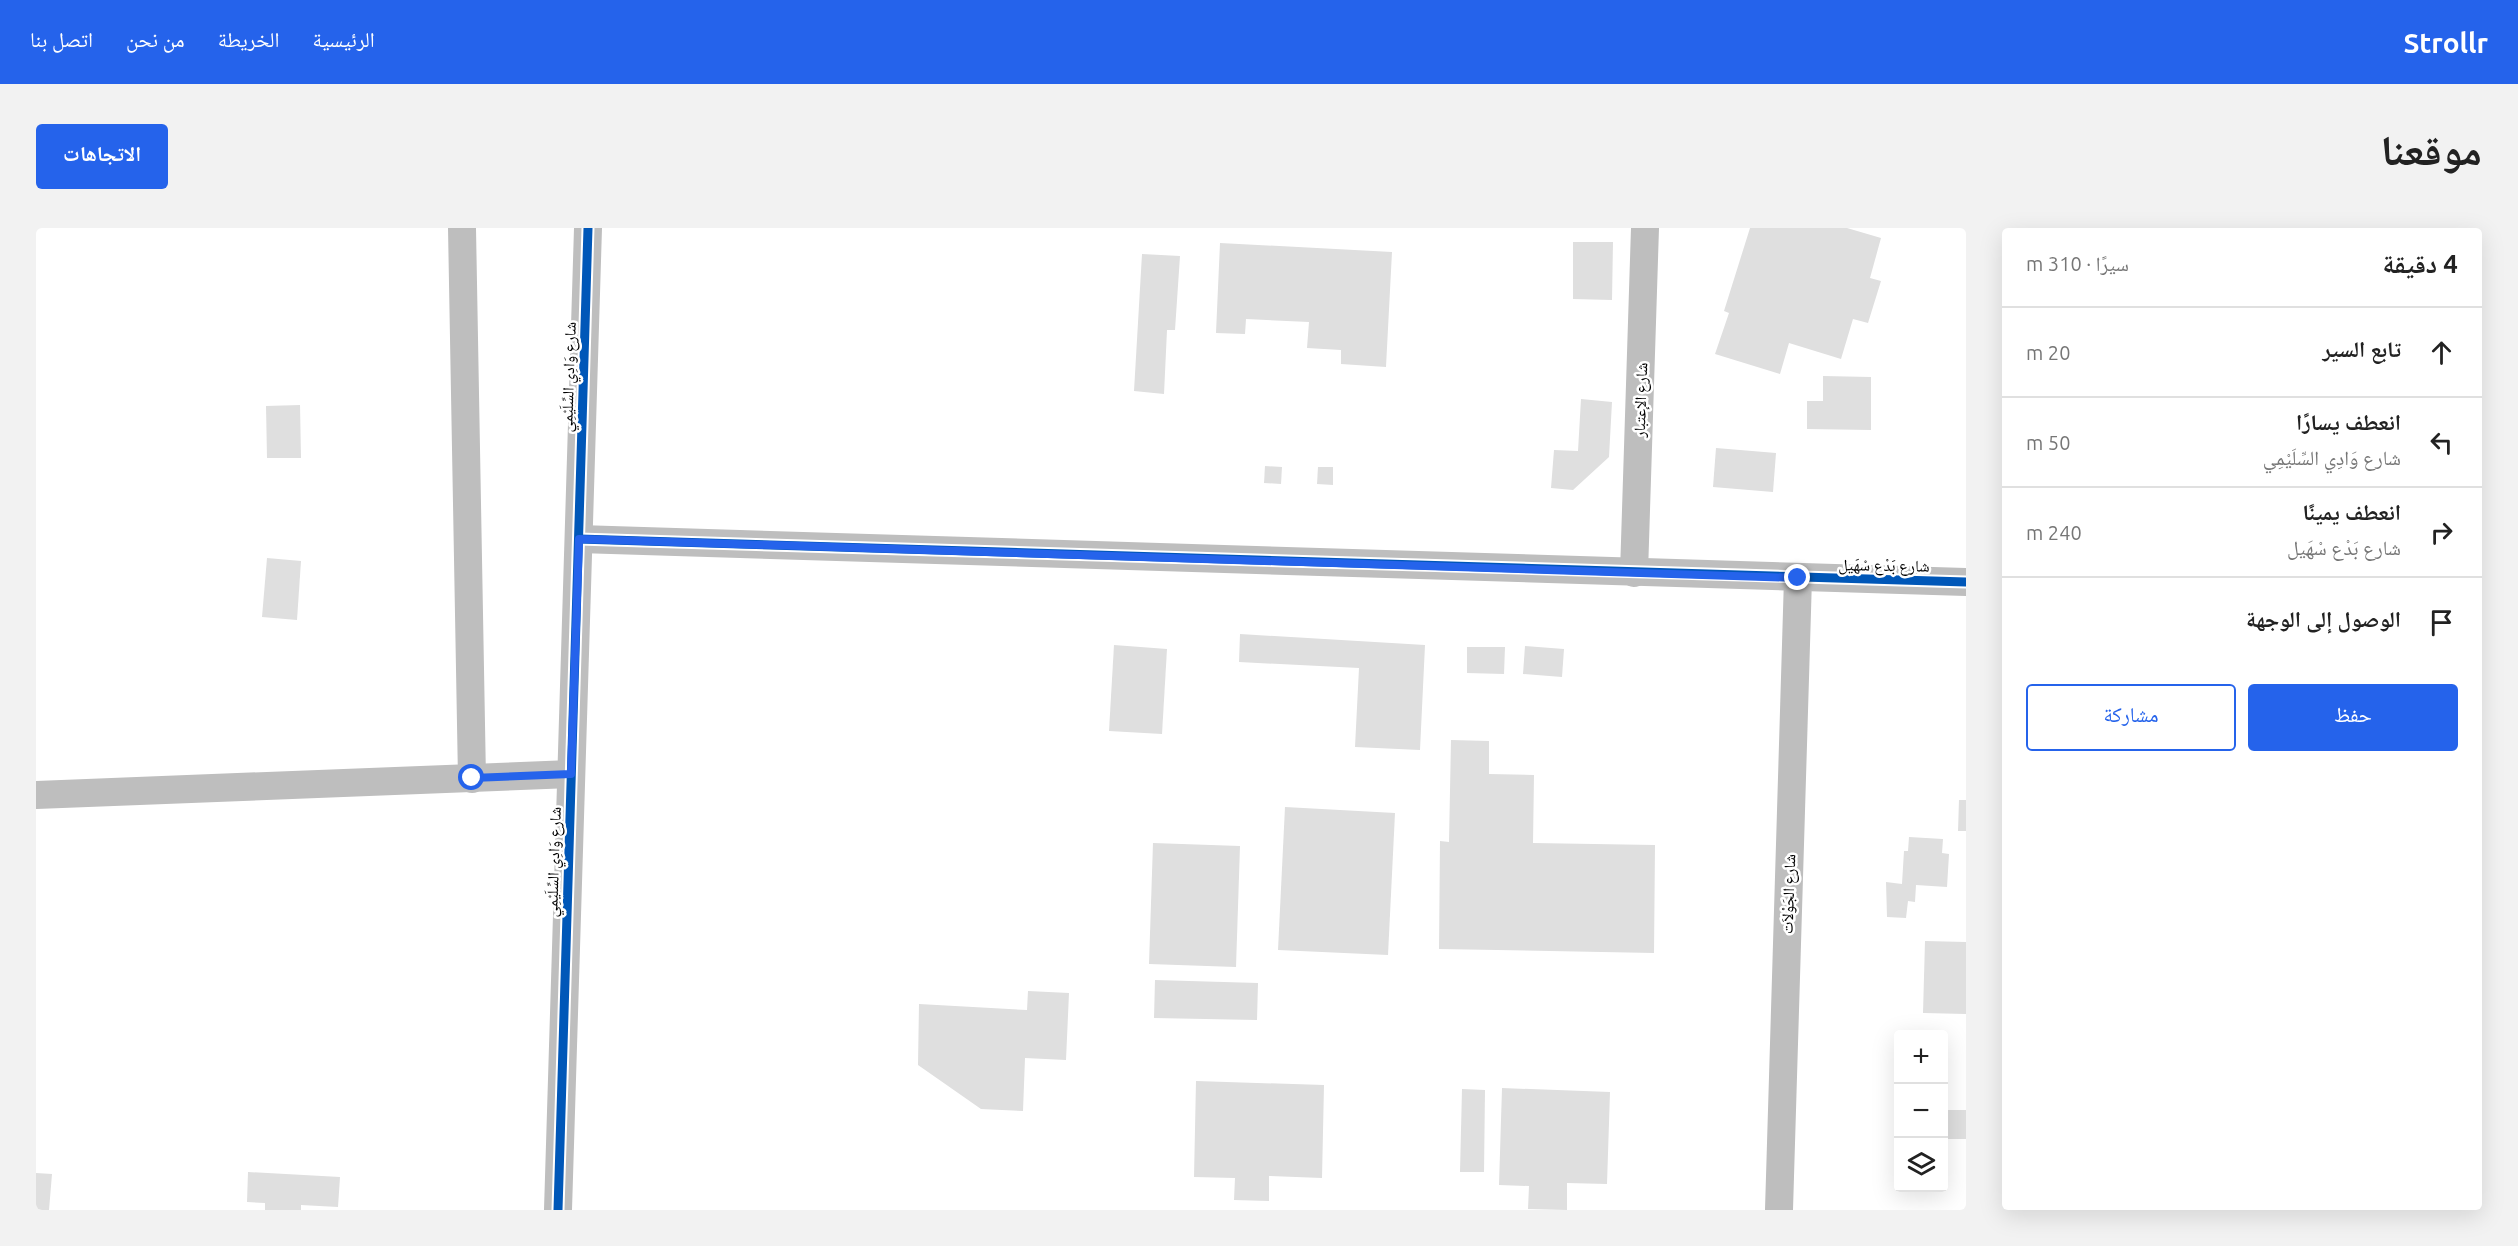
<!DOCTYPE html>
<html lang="ar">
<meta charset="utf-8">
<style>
:root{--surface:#fff;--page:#f2f2f2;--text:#222;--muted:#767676;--line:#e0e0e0;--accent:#2563eb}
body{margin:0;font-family:Ubuntu,"Noto Naskh Arabic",sans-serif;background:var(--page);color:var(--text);direction:rtl}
.controls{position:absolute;right:18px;bottom:18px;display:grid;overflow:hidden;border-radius:6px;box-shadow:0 6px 24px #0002}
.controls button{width:54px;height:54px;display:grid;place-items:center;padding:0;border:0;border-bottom:2px solid var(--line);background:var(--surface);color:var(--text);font:30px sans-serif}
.stop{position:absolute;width:18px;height:18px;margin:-14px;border:4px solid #2563eb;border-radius:50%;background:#fff}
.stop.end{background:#2563eb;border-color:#fff;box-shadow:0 2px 6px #0008}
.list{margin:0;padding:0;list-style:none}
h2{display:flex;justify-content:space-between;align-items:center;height:78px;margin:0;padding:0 24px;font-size:26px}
h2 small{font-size:20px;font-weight:400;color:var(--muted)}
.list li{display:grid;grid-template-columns:39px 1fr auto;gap:18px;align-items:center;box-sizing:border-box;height:90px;padding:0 24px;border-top:2px solid var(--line)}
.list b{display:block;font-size:22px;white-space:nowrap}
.list p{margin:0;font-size:20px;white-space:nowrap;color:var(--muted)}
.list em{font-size:20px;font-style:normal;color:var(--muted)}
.actions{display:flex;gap:12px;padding:18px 24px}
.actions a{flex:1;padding:14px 0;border:2px solid var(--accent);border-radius:6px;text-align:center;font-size:21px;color:var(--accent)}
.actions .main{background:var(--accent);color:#fff}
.icon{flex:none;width:33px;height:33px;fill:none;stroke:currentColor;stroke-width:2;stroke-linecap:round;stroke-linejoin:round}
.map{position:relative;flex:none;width:1930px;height:982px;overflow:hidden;direction:ltr;border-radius:6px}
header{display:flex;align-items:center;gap:36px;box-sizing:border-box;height:84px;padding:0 30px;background:var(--accent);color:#fff}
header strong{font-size:28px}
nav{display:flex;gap:33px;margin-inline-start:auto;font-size:21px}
.intro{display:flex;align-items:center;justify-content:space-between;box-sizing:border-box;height:144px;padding:0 36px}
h1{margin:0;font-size:42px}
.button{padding:15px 27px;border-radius:6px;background:var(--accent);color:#fff;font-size:21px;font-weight:700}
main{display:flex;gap:36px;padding:0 36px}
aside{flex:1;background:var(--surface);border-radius:6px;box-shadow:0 6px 24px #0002}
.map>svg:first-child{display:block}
.building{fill:#dfdfdf}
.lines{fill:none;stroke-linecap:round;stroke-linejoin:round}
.street{stroke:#bebebe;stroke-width:28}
.cycleway-casing{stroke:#fff;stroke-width:13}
.cycleway{stroke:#0057b8;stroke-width:9}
.route{stroke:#2563eb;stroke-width:8}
.labels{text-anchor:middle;stroke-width:5;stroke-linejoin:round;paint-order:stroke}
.street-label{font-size:16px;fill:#000;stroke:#fff}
</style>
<header>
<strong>Strollr</strong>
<nav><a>الرئيسية</a><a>الخريطة</a><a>من نحن</a><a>اتصل بنا</a></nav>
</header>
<div class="intro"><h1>موقعنا</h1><a class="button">الاتجاهات</a></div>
<main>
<aside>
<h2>4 دقيقة<small>سيرًا · 310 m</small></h2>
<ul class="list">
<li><svg class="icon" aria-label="ahead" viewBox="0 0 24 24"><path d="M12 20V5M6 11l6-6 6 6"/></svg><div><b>تابع السير</b></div><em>20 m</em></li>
<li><svg class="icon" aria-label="left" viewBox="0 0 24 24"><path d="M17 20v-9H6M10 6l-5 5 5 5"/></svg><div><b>انعطف يسارًا</b><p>شارع وَادِي السِّلَيْمِي</p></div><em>50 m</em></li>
<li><svg class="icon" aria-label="right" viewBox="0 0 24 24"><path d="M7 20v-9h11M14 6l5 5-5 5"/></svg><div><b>انعطف يمينًا</b><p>شارع بَدْع سْهَيل</p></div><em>240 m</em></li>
<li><svg class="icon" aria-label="arrive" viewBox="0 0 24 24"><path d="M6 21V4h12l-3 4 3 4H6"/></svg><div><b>الوصول إلى الوجهة</b></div></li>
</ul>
<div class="actions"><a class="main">حفظ</a><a>مشاركة</a></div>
</aside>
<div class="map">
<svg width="1930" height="982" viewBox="0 0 1930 982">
<rect width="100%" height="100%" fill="#fff"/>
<g class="building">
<path d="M1714,0H1811L1845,10L1834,50L1845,53L1832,95L1817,91L1805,131L1753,115L1744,146L1679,126L1693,85L1688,83Z"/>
<path d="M1537,14H1577L1576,72L1537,71Z"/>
<path d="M1184,15L1356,24L1350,139L1305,136V122L1271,120L1273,94L1210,91L1209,106L1180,105Z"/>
<path d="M1106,26L1144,28L1139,102H1131L1128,166L1098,163Z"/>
<path d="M1787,148L1835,149V202L1771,201V173H1787Z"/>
<path d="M1545,171L1576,174L1573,229L1537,262L1515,260L1518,222L1542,223Z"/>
<path d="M264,177L265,230H231L230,178Z"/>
<path d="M1680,220L1740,225L1737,264L1677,259Z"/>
<path d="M1229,238L1246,239L1245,256L1228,255Z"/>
<path d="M1282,239H1297V257L1281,256Z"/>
<path d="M231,330L265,333L261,392L226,389Z"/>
<path d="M1204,406L1389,417L1384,522L1319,519L1323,440L1203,434Z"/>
<path d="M1078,417L1131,421L1126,506L1073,503Z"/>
<path d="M1489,418L1528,421L1526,449L1487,446Z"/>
<path d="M1431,419H1469L1468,446L1431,445Z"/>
<path d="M1415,512L1453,513V546L1498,547L1497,615L1619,617L1618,725L1403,721L1404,613L1413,614Z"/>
<path d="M1923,572H1930V603H1922Z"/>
<path d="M1249,579L1359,585L1352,727L1242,722Z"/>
<path d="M1873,609L1907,611L1906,625L1913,626L1911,659L1880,657L1879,674L1872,673L1870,690L1851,689L1850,654L1866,656L1868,623H1872Z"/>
<path d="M1117,615L1204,618L1200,739L1113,736Z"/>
<path d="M1889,713L1930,714V786L1887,785Z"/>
<path d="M1119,752L1222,755L1221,792L1118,790Z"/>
<path d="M992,763L1033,765L1030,832L989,830L987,883L945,881L882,837L883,776L991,782Z"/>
<path d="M1160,853L1288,857L1286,950L1233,948V973L1198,972L1199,950L1158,949Z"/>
<path d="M1466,860L1574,864L1571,956L1531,955V982L1492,981L1493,958L1463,957Z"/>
<path d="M1426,861L1449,862L1448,944H1424Z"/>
<rect x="1908" y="882" width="22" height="29"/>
<path d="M212,944L304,949L302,979L265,977V982H229V975L211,974Z"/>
<path d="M0,945L16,946L13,982H0Z"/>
</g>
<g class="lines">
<g class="street">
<path d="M426,0L436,551"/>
<path d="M543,311L1930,354"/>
<path d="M1598,345L1609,0"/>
<path d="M0,567L535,546"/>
<path d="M522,982L552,0"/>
<path d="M1743,982L1762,350"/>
</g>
<g class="cycleway-casing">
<g id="cycleway">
<path d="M543,311L1930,354"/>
<path d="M522,982L552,0"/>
</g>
</g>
<use href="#cycleway" class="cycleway"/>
</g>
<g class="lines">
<path class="route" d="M436,550L535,546L543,311L1762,350"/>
</g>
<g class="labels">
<g class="street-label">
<text transform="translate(532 149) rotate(-88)" y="6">شارع وَادِي السِّلَيْمِي</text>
<text transform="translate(1604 172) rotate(-88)" y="6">شارع الإعتبار</text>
<text transform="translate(1848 337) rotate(1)" y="6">شارع بَدْع سْهَيل</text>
<text transform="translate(517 634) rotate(-88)" y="6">شارع وَادِي السِّلَيْمِي</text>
<text transform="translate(1752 666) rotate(-88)" y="6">شارع الجَوْلاَت</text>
</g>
</g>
</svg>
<div class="controls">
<button>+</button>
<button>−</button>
<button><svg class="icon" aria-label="layers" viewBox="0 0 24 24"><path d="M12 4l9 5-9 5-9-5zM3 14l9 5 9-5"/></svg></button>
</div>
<div class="stop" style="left:436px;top:550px"></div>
<div class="stop end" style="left:1762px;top:350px"></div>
</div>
</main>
